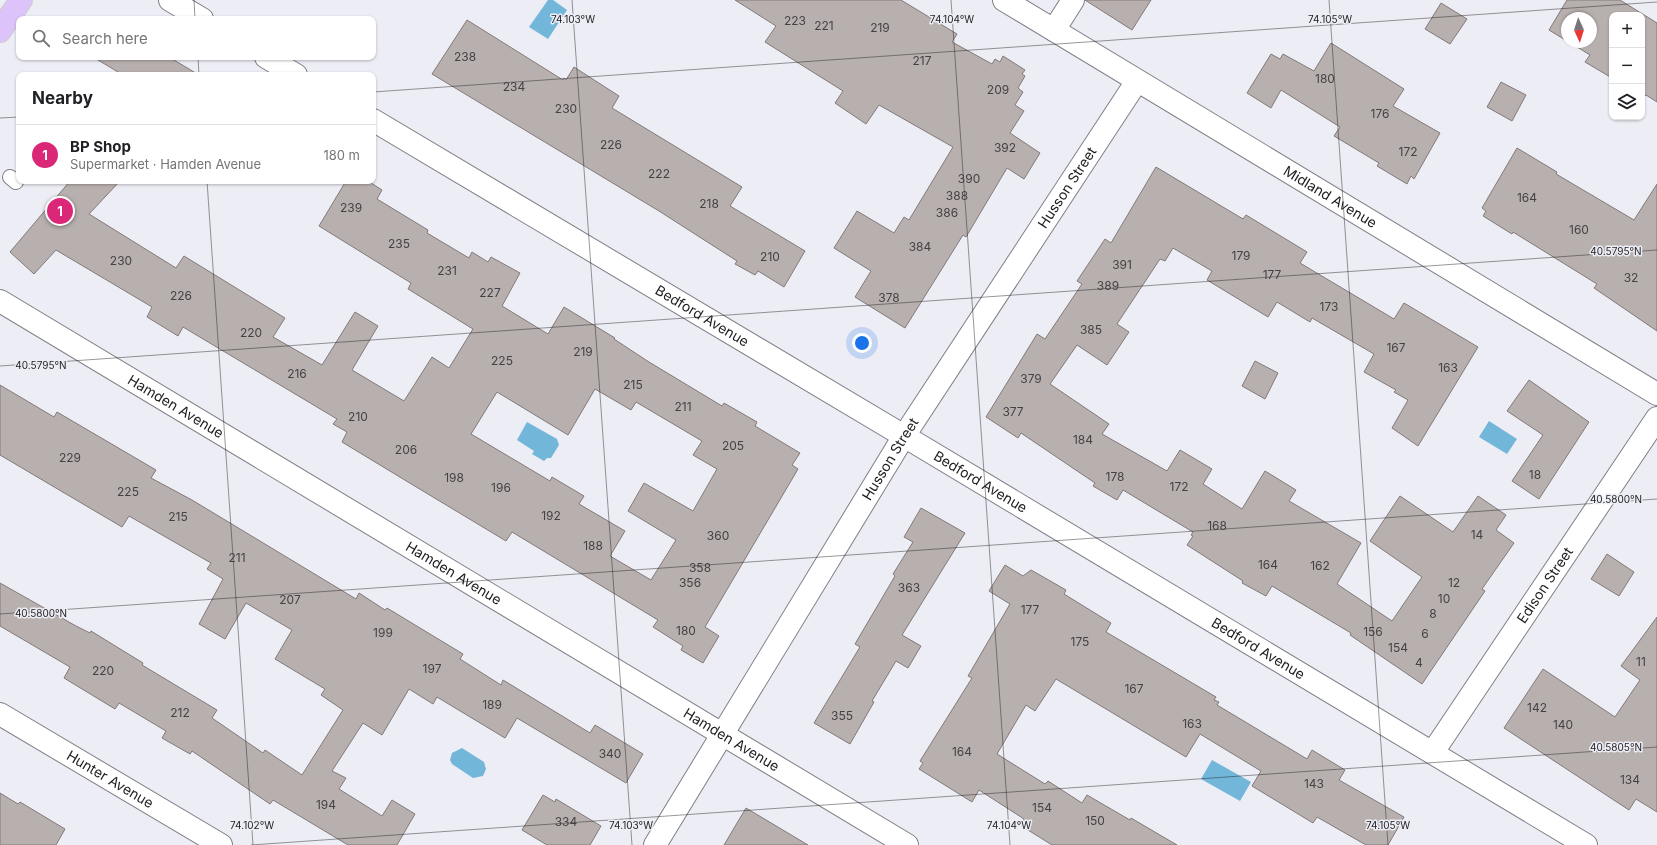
<!DOCTYPE html>
<meta charset="utf-8">
<style>
:root{--surface:#fff;--page:#f2f2f2;--text:#202124;--muted:#757577;--line:#e0e0e0;--accent:#db2777}
body{margin:0;font-family:Inter,sans-serif;background:var(--page);color:var(--text)}
.controls{position:absolute;right:12px;top:12px;display:grid;overflow:hidden;border-radius:8px;box-shadow:0 1px 3px #0004}
.controls button{width:36px;height:36px;display:grid;place-items:center;padding:0;border:0;border-bottom:1px solid var(--line);background:var(--surface);color:var(--text);font:20px sans-serif}
.compass{position:absolute;left:1561px;top:12px;width:36px;height:36px;border-radius:50%;background:var(--surface);box-shadow:0 1px 3px #0004;rotate:176deg}
.you{position:absolute;left:862px;top:343px;width:14px;height:14px;margin:-10px;border:3px solid #fff;border-radius:50%;background:#1a73e8;box-shadow:0 0 0 6px #1a73e833}
.badge{display:grid;place-items:center;width:26px;height:26px;border-radius:50%;background:var(--accent);color:#fff;font-size:13px;font-weight:700}
.pin{position:absolute;translate:-50% -50%;border:2px solid #fff;box-shadow:0 1px 4px #0006}
.list{margin:0;padding:0;list-style:none}
h2{display:flex;justify-content:space-between;align-items:center;height:52px;margin:0;padding:0 16px;font-size:17px}
h2 small{font-size:13px;font-weight:400;color:var(--muted)}
.list li{display:grid;grid-template-columns:26px 1fr auto;gap:12px;align-items:center;box-sizing:border-box;height:60px;padding:0 16px;border-top:1px solid var(--line)}
.list b{display:block;font-size:15px;white-space:nowrap}
.list p{margin:0;font-size:13px;white-space:nowrap;color:var(--muted)}
.list em{font-size:13px;font-style:normal;color:var(--muted)}
.icon{flex:none;width:22px;height:22px;fill:none;stroke:currentColor;stroke-width:2;stroke-linecap:round;stroke-linejoin:round}
.map{position:relative;flex:none;width:1657px;height:845px;overflow:hidden}
.search{position:absolute;background:var(--surface);box-shadow:0 1px 3px #0004;left:16px;top:16px;width:360px;height:44px;display:flex;align-items:center;gap:10px;box-sizing:border-box;padding:0 14px;border-radius:8px;color:var(--muted);font-size:15px}
.panel{position:absolute;background:var(--surface);box-shadow:0 1px 3px #0004;left:16px;top:72px;width:360px;height:112px;border-radius:8px}
.map>svg:first-child{display:block}
.water{fill:#72b6da}
.building{fill:#b8b0af;stroke:#827a79;fill-rule:evenodd}
.lines{fill:none;stroke-linecap:round;stroke-linejoin:round}
.lane-casing{stroke:#7f7f86;stroke-width:16}
.street-casing{stroke:#7f7f86;stroke-width:24}
.secondary-casing{stroke:#7f7f86;stroke-width:24}
.primary-casing{stroke:#cdcdce;stroke-width:24}
.lane{stroke:#fff;stroke-width:14}
.street{stroke:#fff;stroke-width:22}
.secondary{stroke:#fff;stroke-width:22}
.primary{stroke:#dcc4fb;stroke-width:22}
.ticks{fill:none;stroke:#1d1d20;stroke-width:1;stroke-opacity:0.45}
.labels{text-anchor:middle;stroke-width:3;stroke-linejoin:round;paint-order:stroke}
.number-label{font-size:12px;fill:#444244}
.street-label{font-size:14px;fill:#1d1d20;stroke:#ededf5}
.ticks-label{font-size:10px;text-anchor:middle;fill:#1d1d20;stroke:#ededf5;stroke-width:3;stroke-linejoin:round;paint-order:stroke}
</style>
<div class="map">
<svg width="1657" height="845" viewBox="0 0 1657 845">
<rect width="100%" height="100%" fill="#ededf5"/>
<g class="water">
<path d="M548,0H553L567,10L548,39L529,27Z"/>
<path d="M1489,421L1517,439L1507,454L1479,437Z"/>
<path d="M527,422L557,439L559,445L551,458H547L544,461L532,454L534,451L517,440Z"/>
<path d="M462,748L484,762L486,769L483,776L473,778L452,764L450,760L452,753Z"/>
<path d="M1212,760L1251,782L1240,801L1201,779Z"/>
</g>
<g class="building">
<path d="M735,0H901L957,34L952,42L992,64L995,59L1000,62L1003,56L1025,70L1022,74L1025,76L1018,88L1023,92L1015,105L1024,111L1010,133L1040,153L1024,179L1007,168L966,237L963,235L905,328L855,297L871,271L834,248L857,211L894,233L904,217L909,220L953,147L879,105L866,124L835,103L843,91L765,42L776,26Z"/>
<path d="M1085,0H1151L1132,30Z"/>
<path d="M1567,0H1620L1657,23V102L1646,95L1642,99V15H1612V78L1585,62L1590,55L1569,42H1591V18H1567V41L1549,30Z"/>
<path d="M1441,3L1467,19L1450,44L1425,29Z"/>
<path d="M467,20L563,80L564,78L566,80L574,67L619,96L612,108L742,187L730,206L805,251L784,287L758,271L755,275L735,264L737,261L659,211L432,74Z"/>
<path d="M1331,43L1404,89L1393,106L1440,133L1414,179L1411,176L1407,184L1377,166L1379,163L1334,136L1340,127L1281,90L1271,108L1247,93L1271,54L1280,59L1283,54L1314,71Z"/>
<path d="M93,57H169L199,75H123Z"/>
<path d="M1501,82L1526,95L1512,121L1487,107Z"/>
<path d="M1517,148L1557,172L1556,174L1634,220L1657,184V331L1594,288L1597,284L1513,232L1512,234L1483,216L1486,211L1482,208Z"/>
<path d="M1156,167L1243,219L1246,215L1307,252L1300,263L1394,319L1404,303L1478,347L1418,446L1392,428L1408,400L1394,392L1396,390L1364,372L1374,354L1312,318L1310,322L1277,302L1268,317L1207,280L1212,271L1173,248L1165,261L1160,259L1117,324L1129,332L1107,365L1077,345L1050,384L1109,424L1102,434L1167,471L1180,450L1212,469L1203,484L1242,509L1265,471L1296,490L1289,501L1361,543L1337,584L1392,621L1422,577L1370,541L1400,496L1453,532L1478,496L1506,515L1496,530L1514,543L1482,589L1485,591L1422,684L1350,635L1351,633L1272,586L1266,596L1242,583L1243,581L1187,545L1193,536L1191,535L1193,532L1123,490L1117,500L1093,486L1095,483L1021,433L1018,438L986,417L1037,334L1045,339L1082,284L1077,281L1105,239L1111,243Z"/>
<path d="M70,181H120L89,214L176,268L184,256L285,318L273,337L322,365L355,312L378,326L352,370L404,401L432,357L449,368L473,329L408,289L411,283L319,226L346,181H368L382,190L377,199L428,230L427,233L469,258L472,252L488,262L491,257L520,273L502,306L548,334L564,307L615,338L614,339L649,362L722,406L724,403L757,422L755,426L800,453L792,465L798,469L705,627L719,636L703,663L681,650L683,646L653,627L658,620L512,532L506,541L408,482L342,442L347,432L333,424L337,419L183,327L178,336L147,317L152,307L56,250L34,274L10,252ZM595,389L631,410L636,402L702,441L693,455L717,469L693,511L644,483L628,511L676,540L651,580L610,556L625,531L579,504L584,496L552,477L550,481L471,434L497,392L568,435Z"/>
<path d="M1255,361L1278,373L1265,399L1242,386Z"/>
<path d="M1529,380L1589,422L1539,499L1512,481L1543,435L1507,411Z"/>
<path d="M0,385L54,417L57,412L156,470L151,478L192,500L356,599L359,593L385,610L387,608L463,654L460,659L501,685L503,680L590,733L595,725L643,754L626,783L517,718L505,738L437,697L433,704L409,689L382,735L363,723L332,771L346,778L339,789L382,816L392,800L415,814L397,845H348L273,800L270,804L192,751L190,754L162,738L166,731L119,703L115,709L64,678L70,667L0,626V583L76,626L90,633L91,631L143,663L142,665L217,710L212,718L263,753L265,750L302,775L343,710L321,695L325,689L275,659L292,630L246,603L225,639L199,624L223,579L207,569L211,563L129,516L122,527L0,455Z"/>
<path d="M921,508L965,533L902,635L921,646L908,668L896,661L872,701L874,702L850,744L814,723L860,647L855,644L895,576L893,574L913,542L904,537Z"/>
<path d="M1607,554L1634,572L1619,596L1591,579Z"/>
<path d="M1005,565L1023,576L1031,570L1066,590L1064,594L1111,623L1106,632L1216,697L1214,700L1219,702L1217,705L1307,759L1312,750L1345,770L1339,780L1404,817L1388,845H1366L1317,817L1313,823L1252,786L1261,771L1200,734L1186,757L1056,679L1035,711L1026,705L997,754L1045,784L1048,781L1082,803L1087,795L1130,820L1131,818L1177,845H1052L1020,825L1024,819L979,790L972,802L919,769L923,763L920,761L972,678L968,676L1010,604L989,591Z"/>
<path d="M1657,617V812L1636,799L1629,810L1504,728L1543,669L1615,717L1640,680L1621,666Z"/>
<path d="M0,793L18,804L20,802L65,829L56,845H0Z"/>
<path d="M543,795L555,802L556,799L601,826L590,845H547L522,830Z"/>
<path d="M746,808L808,845H724Z"/>
</g>
<g class="lines">
<g class="lane-casing">
<path id="lane" d="M10,177L16,182"/>
</g>
<g class="street-casing">
<g id="street">
<path d="M170,0L202,19"/>
<path d="M1054,30L1073,0"/>
<path d="M266,57L296,75"/>
<path id="s1" d="M373,120L904,436L1586,845"/>
<path id="s2" d="M0,301L907,845"/>
<path id="s3" d="M0,714L221,845"/>
<path id="s4" d="M1433,752L1657,418"/>
<path id="s5" d="M655,845L904,436L1137,81"/>
</g>
</g>
<g class="secondary-casing">
<g id="secondary">
<path id="s6" d="M1004,0L1657,394"/>
</g>
</g>
<g class="primary-casing">
<path id="primary" d="M0,31L21,0"/>
</g>
<use href="#lane" class="lane"/>
<use href="#street" class="street"/>
<use href="#secondary" class="secondary"/>
<use href="#primary" class="primary"/>
</g>
<path class="ticks" d="M194,0L195,19M572,0L632,845M951,0L1010,845M1329,0L1388,845M198,57L199,75M373,92L1657,2M0,118L19,117M207,181L253,845M0,366L1657,250M0,614L1657,499M251,845L1657,747"/>
<g class="labels">
<g class="number-label">
<text x="795" y="25">223</text>
<text x="824" y="30">221</text>
<text x="880" y="32">219</text>
<text x="465" y="61">238</text>
<text x="922" y="65">217</text>
<text x="1325" y="83">180</text>
<text x="514" y="91">234</text>
<text x="998" y="94">209</text>
<text x="566" y="113">230</text>
<text x="1380" y="118">176</text>
<text x="611" y="149">226</text>
<text x="1005" y="152">392</text>
<text x="1408" y="156">172</text>
<text x="659" y="178">222</text>
<text x="969" y="183">390</text>
<text x="957" y="200">388</text>
<text x="1527" y="202">164</text>
<text x="709" y="208">218</text>
<text x="351" y="212">239</text>
<text x="947" y="217">386</text>
<text x="1579" y="234">160</text>
<text x="399" y="248">235</text>
<text x="920" y="251">384</text>
<text x="1241" y="260">179</text>
<text x="770" y="261">210</text>
<text x="121" y="265">230</text>
<text x="1122" y="269">391</text>
<text x="447" y="275">231</text>
<text x="1272" y="279">177</text>
<text x="1631" y="282">32</text>
<text x="1108" y="290">389</text>
<text x="490" y="297">227</text>
<text x="181" y="300">226</text>
<text x="889" y="302">378</text>
<text x="1329" y="311">173</text>
<text x="1091" y="334">385</text>
<text x="251" y="337">220</text>
<text x="1396" y="352">167</text>
<text x="583" y="356">219</text>
<text x="502" y="365">225</text>
<text x="1448" y="372">163</text>
<text x="297" y="378">216</text>
<text x="1031" y="383">379</text>
<text x="633" y="389">215</text>
<text x="683" y="411">211</text>
<text x="1013" y="416">377</text>
<text x="358" y="421">210</text>
<text x="1083" y="444">184</text>
<text x="733" y="450">205</text>
<text x="406" y="454">206</text>
<text x="70" y="462">229</text>
<text x="1535" y="479">18</text>
<text x="1115" y="481">178</text>
<text x="454" y="482">198</text>
<text x="1179" y="491">172</text>
<text x="501" y="492">196</text>
<text x="128" y="496">225</text>
<text x="551" y="520">192</text>
<text x="178" y="521">215</text>
<text x="1217" y="530">168</text>
<text x="1477" y="539">14</text>
<text x="718" y="540">360</text>
<text x="593" y="550">188</text>
<text x="237" y="562">211</text>
<text x="1268" y="569">164</text>
<text x="1320" y="570">162</text>
<text x="700" y="572">358</text>
<text x="690" y="587">356</text>
<text x="1454" y="587">12</text>
<text x="909" y="592">363</text>
<text x="1444" y="603">10</text>
<text x="290" y="604">207</text>
<text x="1030" y="614">177</text>
<text x="1433" y="618">8</text>
<text x="686" y="635">180</text>
<text x="1373" y="636">156</text>
<text x="383" y="637">199</text>
<text x="1425" y="638">6</text>
<text x="1080" y="646">175</text>
<text x="1398" y="652">154</text>
<text x="1641" y="666">11</text>
<text x="1419" y="667">4</text>
<text x="432" y="673">197</text>
<text x="103" y="675">220</text>
<text x="1134" y="693">167</text>
<text x="492" y="709">189</text>
<text x="1537" y="712">142</text>
<text x="180" y="717">212</text>
<text x="842" y="720">355</text>
<text x="1192" y="728">163</text>
<text x="1563" y="729">140</text>
<text x="962" y="756">164</text>
<text x="610" y="758">340</text>
<text x="1630" y="784">134</text>
<text x="1314" y="788">143</text>
<text x="326" y="809">194</text>
<text x="1042" y="812">154</text>
<text x="1095" y="825">150</text>
<text x="566" y="826">334</text>
</g>
<g class="street-label">
<text dy="5" stroke="none"><textPath href="#s5" startOffset="776">Husson Street</textPath></text>
<text dy="5" stroke="none"><textPath href="#s6" startOffset="381">Midland Avenue</textPath></text>
<text dy="5" stroke="none"><textPath href="#s1" startOffset="383">Bedford Avenue</textPath></text>
<text dy="5" stroke="none"><textPath href="#s2" startOffset="205">Hamden Avenue</textPath></text>
<text dy="5" stroke="none"><textPath href="#s5" startOffset="452">Husson Street</textPath></text>
<text dy="5" stroke="none"><textPath href="#s1" startOffset="707">Bedford Avenue</textPath></text>
<text dy="5" stroke="none"><textPath href="#s2" startOffset="529">Hamden Avenue</textPath></text>
<text dy="5" stroke="none"><textPath href="#s4" startOffset="201">Edison Street</textPath></text>
<text dy="5" stroke="none"><textPath href="#s1" startOffset="1031">Bedford Avenue</textPath></text>
<text dy="5" stroke="none"><textPath href="#s2" startOffset="853">Hamden Avenue</textPath></text>
<text dy="5" stroke="none"><textPath href="#s3" startOffset="128">Hunter Avenue</textPath></text>
</g>
</g>
<g class="ticks-label">
<text x="573" y="23">74.103°W</text>
<text x="952" y="23">74.104°W</text>
<text x="1330" y="23">74.105°W</text>
<text x="1616" y="255">40.5795°N</text>
<text x="41" y="369">40.5795°N</text>
<text x="1616" y="503">40.5800°N</text>
<text x="41" y="617">40.5800°N</text>
<text x="1616" y="751">40.5805°N</text>
<text x="252" y="829">74.102°W</text>
<text x="631" y="829">74.103°W</text>
<text x="1009" y="829">74.104°W</text>
<text x="1388" y="829">74.105°W</text>
</g>
</svg>
<div class="controls">
<button>+</button>
<button>−</button>
<button><svg class="icon" aria-label="layers" viewBox="0 0 24 24"><path d="M12 4l9 5-9 5-9-5zM3 14l9 5 9-5"/></svg></button>
</div>
<svg class="compass" viewBox="-18 -18 36 36"><path d="M0-13l5 13h-10z" fill="#e53935"/><path d="M0 13l5-13h-10z" fill="#757577"/></svg>
<div class="you"></div>
<div class="pin badge" style="left:60px;top:211px">1</div>
<div class="search"><svg class="icon" aria-label="search" viewBox="0 0 24 24"><circle cx="10" cy="10" r="6"/><path d="M15 15l6 6"/></svg>Search here</div>
<section class="panel">
<h2>Nearby<small></small></h2>
<ul class="list">
<li><span class="badge">1</span><div><b>BP Shop</b><p>Supermarket · Hamden Avenue</p></div><em>180 m</em></li>
</ul>
</section>
</div>
